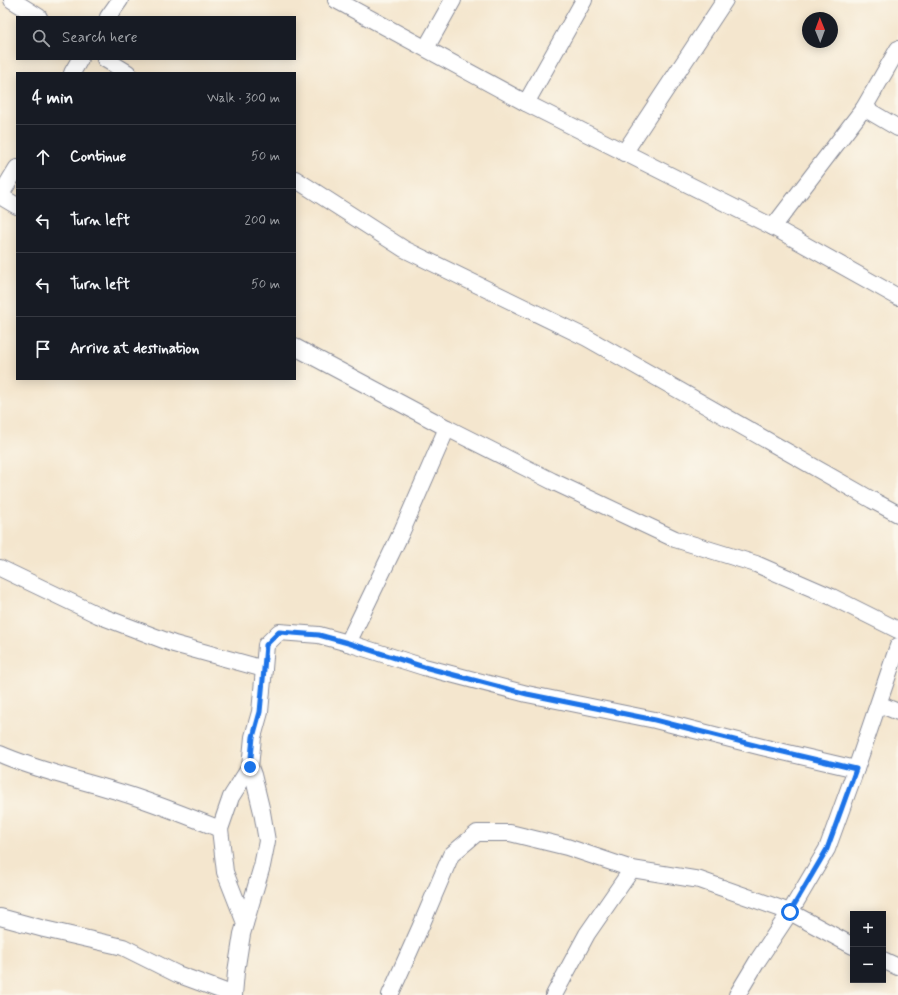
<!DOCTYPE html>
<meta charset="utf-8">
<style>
:root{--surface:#171b24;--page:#242831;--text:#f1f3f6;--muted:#9ea1a6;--line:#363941}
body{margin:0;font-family:Mynerve,sans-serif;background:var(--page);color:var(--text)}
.controls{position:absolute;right:12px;bottom:12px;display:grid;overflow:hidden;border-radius:0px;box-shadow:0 2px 10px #0003}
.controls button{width:36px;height:36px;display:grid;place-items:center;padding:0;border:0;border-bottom:1px solid var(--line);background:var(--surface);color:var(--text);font:20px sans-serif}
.compass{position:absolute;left:802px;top:12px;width:36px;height:36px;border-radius:50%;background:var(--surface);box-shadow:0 2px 10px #0003;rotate:359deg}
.stop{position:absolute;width:12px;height:12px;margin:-9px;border:3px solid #1a73e8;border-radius:50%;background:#fff}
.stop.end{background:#1a73e8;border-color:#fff;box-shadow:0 1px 4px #0008}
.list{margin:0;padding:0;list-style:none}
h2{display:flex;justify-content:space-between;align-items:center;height:52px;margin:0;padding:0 16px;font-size:17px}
h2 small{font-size:13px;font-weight:400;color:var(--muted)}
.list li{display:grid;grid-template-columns:26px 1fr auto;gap:12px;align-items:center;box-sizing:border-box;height:64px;padding:0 16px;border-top:1px solid var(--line)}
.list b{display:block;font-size:15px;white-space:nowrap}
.list em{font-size:13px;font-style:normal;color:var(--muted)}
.icon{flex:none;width:22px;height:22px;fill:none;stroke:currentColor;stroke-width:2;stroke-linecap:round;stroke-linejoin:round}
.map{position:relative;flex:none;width:898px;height:995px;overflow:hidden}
.search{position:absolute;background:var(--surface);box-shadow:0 2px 10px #0003;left:16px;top:16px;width:280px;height:44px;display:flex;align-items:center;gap:10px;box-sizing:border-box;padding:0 14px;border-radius:0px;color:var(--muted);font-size:15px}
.panel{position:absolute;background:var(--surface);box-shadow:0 2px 10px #0003;left:16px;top:72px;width:280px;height:308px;border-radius:0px}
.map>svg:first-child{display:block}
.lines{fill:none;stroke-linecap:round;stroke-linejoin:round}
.minor-casing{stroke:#888a96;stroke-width:18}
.minor{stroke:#fff;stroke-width:16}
.route{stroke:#1a73e8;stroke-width:5}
</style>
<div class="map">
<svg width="898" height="995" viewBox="0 0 898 995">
<rect width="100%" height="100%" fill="#fbf7ec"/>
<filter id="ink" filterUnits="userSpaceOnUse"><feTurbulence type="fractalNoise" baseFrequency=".025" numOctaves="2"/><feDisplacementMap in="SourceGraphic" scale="8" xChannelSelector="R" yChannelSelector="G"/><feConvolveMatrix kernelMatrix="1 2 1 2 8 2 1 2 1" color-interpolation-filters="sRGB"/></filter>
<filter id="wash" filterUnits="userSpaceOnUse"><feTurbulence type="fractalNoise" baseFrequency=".012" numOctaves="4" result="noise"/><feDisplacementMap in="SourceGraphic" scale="16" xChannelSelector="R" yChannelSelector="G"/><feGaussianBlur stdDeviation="0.9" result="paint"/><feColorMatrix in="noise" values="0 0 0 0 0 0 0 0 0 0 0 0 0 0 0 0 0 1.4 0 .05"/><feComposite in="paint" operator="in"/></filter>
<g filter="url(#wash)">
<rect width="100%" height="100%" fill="#f4e6ce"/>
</g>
<g filter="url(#ink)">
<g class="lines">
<g class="minor-casing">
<g id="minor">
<path d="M12,0L39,17"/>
<path d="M336,0L526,103L773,227L898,297"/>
<path d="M108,17L120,0"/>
<path d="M426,48L453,0"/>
<path d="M105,59L128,73"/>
<path d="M72,73L80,59"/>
<path d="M526,103L584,0"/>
<path d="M864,108L898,128"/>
<path d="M624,153L725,0"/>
<path d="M295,179L404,249L587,338L872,500L898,514"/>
<path d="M0,196L17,168"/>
<path d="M0,196L17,206"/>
<path d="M773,227L864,108L898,49"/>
<path d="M295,347L447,428L552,481L675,539L756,564L832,597L898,630"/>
<path d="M0,568L98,615L174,644L264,669"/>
<path d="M348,643L402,531L447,428"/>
<path d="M879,704L898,712"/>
<path d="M0,754C41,772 86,781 129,795C160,805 190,817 220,829"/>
<path d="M0,917L44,929L123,947L177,974L234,995"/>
<path d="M245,923L225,872L220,829L231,797L250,767"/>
<path d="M883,960L898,967"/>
<path d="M234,995L236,972L242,934L262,866L267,841L262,812L253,775L250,767L253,737L260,712L264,669L266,645L279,632L319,635L348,643L424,667L527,694L655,720L762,747L856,769"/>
<path d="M390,995L420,928L451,855L477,833H510L567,847L632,869L700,880L790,912L853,946"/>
<path d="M554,995L587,934L632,869"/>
<path d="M737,995L758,960L790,912L827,849L856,769L898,646"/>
</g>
</g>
<use href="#minor" class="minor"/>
</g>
</g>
<g class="lines" filter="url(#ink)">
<path class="route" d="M250,767L253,737L260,712L264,669L266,645L279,632L319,635L348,643L424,667L527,694L655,720L762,747L856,769L827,849L790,912"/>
</g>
</svg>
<div class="controls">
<button>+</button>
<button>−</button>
</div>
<svg class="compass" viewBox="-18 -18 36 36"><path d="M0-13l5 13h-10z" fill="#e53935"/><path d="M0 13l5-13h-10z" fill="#9ea1a6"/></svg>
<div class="stop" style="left:790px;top:912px"></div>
<div class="stop end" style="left:250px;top:767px"></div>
<div class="search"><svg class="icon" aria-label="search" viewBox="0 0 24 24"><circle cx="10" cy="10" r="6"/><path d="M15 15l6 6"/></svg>Search here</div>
<section class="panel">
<h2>4 min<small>Walk · 300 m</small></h2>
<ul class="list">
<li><svg class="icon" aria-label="ahead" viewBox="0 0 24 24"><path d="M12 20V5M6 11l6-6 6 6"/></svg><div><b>Continue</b></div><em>50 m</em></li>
<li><svg class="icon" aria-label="left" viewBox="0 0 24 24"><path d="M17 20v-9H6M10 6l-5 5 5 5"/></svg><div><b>Turn left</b></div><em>200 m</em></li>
<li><svg class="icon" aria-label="left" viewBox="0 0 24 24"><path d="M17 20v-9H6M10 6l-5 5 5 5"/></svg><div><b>Turn left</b></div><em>50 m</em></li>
<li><svg class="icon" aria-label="arrive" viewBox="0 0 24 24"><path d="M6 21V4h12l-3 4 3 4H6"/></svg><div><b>Arrive at destination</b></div></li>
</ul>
</section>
</div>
